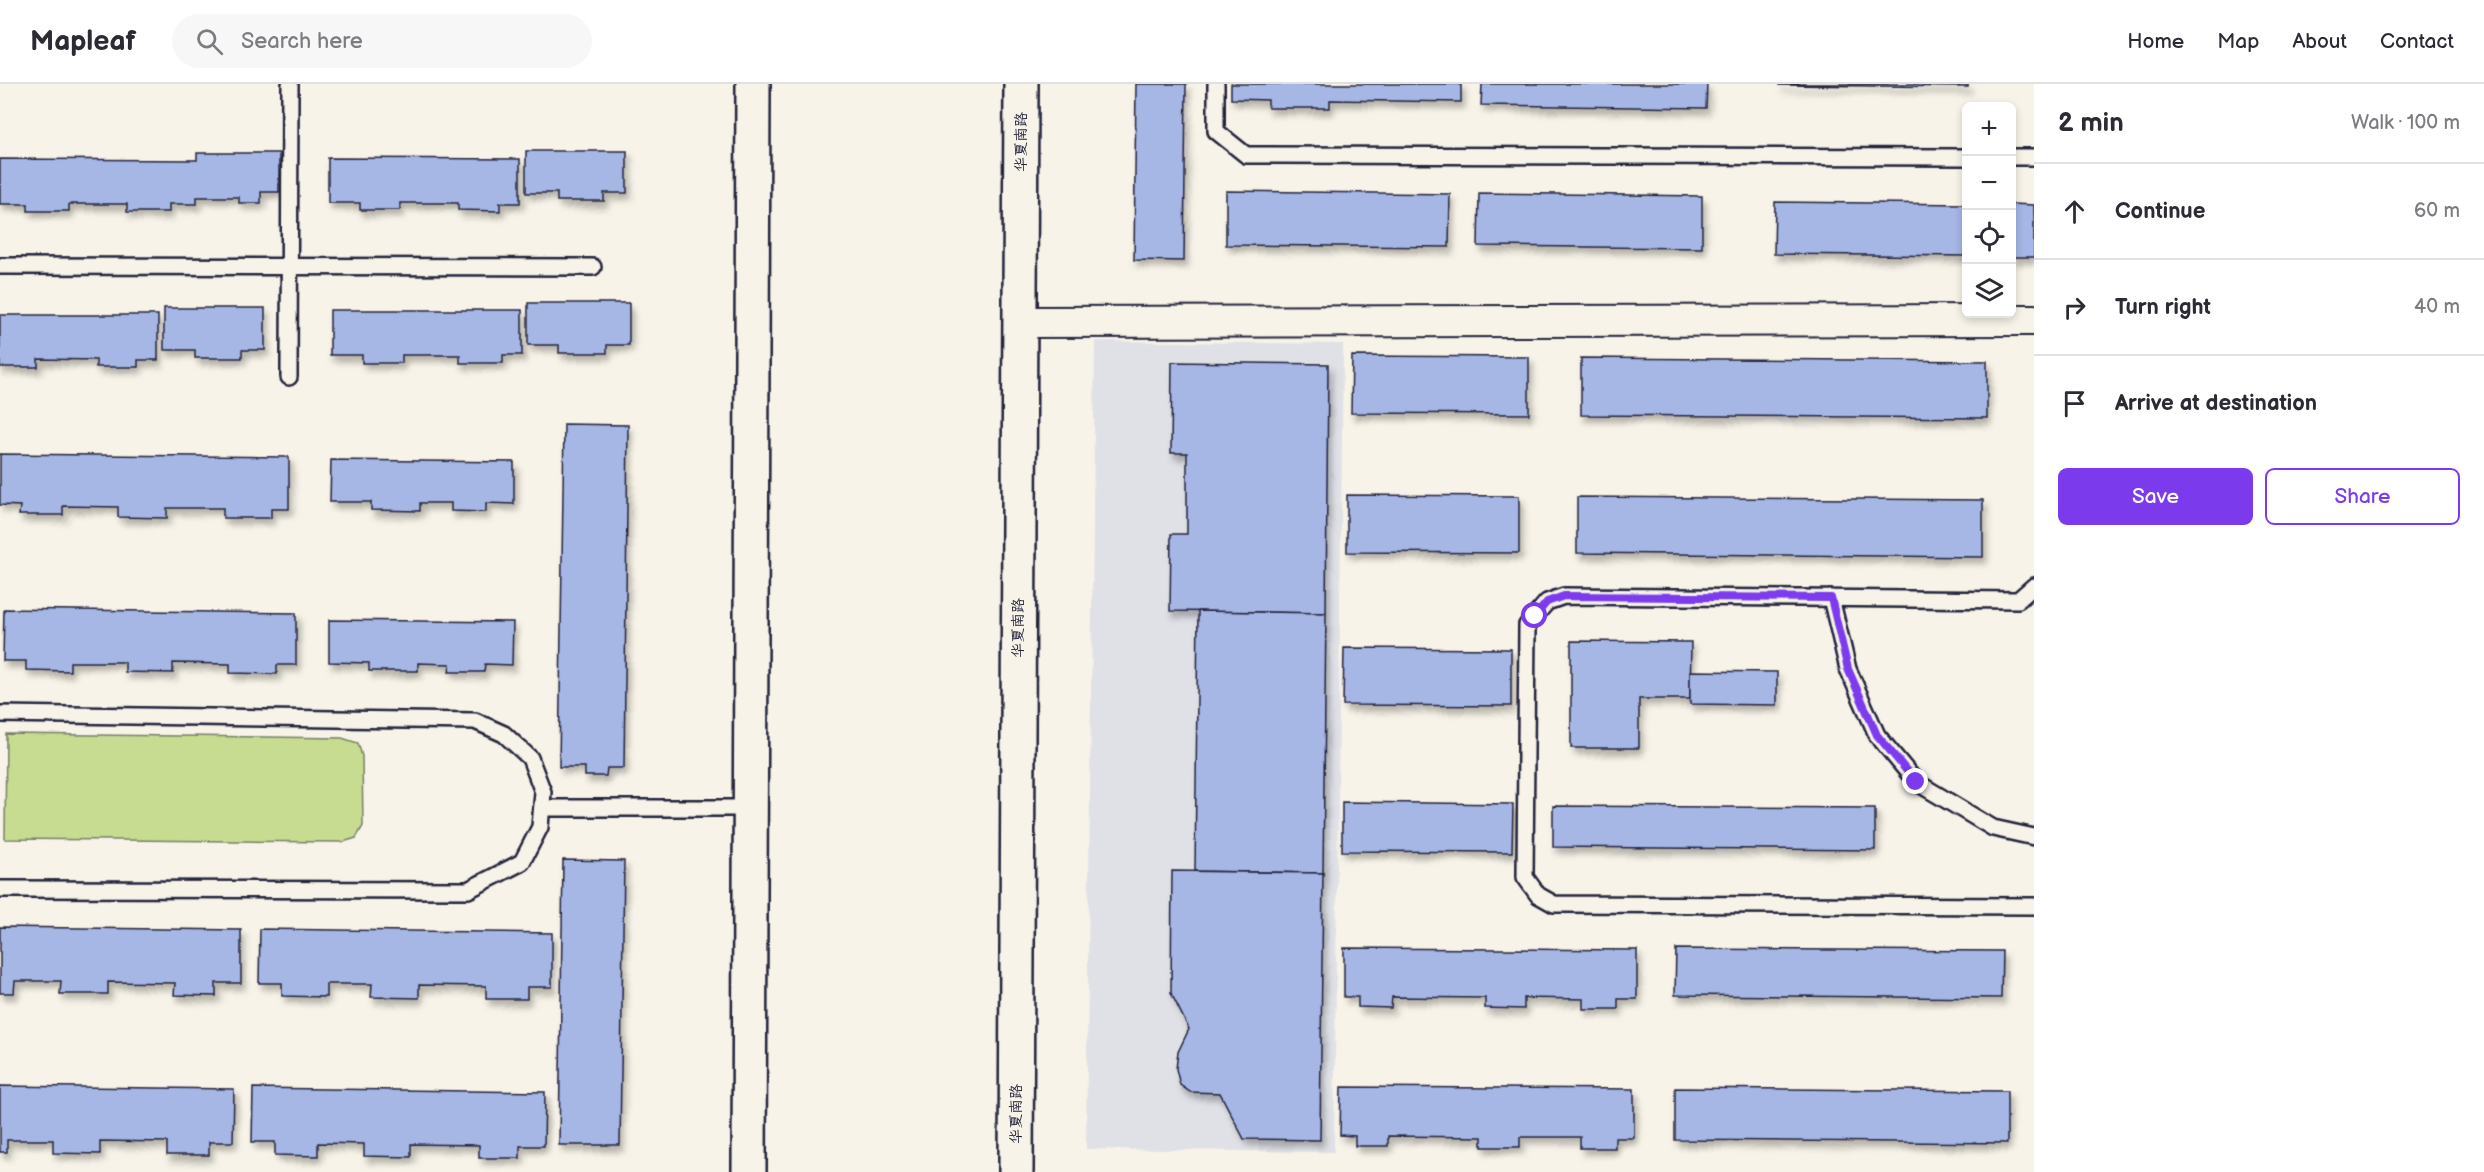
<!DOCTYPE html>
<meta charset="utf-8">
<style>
:root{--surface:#fff;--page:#f7f7f7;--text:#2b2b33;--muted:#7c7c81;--line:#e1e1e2;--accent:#7c3aed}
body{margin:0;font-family:"Balsamiq Sans","LXGW WenKai TC",sans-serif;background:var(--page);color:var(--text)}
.controls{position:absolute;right:18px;top:18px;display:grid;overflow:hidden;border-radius:9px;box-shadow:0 3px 9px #0003}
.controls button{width:54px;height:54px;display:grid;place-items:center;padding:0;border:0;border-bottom:2px solid var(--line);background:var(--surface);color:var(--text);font:30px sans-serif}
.stop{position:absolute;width:18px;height:18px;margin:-14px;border:4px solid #7c3aed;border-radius:50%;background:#fff}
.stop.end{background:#7c3aed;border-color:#fff;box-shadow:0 2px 6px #0008}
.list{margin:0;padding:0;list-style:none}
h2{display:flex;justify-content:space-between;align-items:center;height:78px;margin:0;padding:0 24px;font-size:26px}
h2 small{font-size:20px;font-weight:400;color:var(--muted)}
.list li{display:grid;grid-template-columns:39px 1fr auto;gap:18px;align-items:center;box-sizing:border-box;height:96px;padding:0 24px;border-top:2px solid var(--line)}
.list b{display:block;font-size:22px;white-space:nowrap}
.list em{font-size:20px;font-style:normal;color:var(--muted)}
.actions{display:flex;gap:12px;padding:18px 24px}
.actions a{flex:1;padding:14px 0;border:2px solid var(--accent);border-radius:9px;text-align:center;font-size:21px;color:var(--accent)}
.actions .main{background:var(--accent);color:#fff}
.icon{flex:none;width:33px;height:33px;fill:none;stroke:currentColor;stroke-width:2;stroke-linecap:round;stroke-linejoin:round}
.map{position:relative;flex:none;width:2034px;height:1088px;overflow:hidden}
header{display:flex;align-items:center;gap:36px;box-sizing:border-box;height:84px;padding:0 30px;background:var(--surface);border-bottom:2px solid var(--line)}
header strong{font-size:28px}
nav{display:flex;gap:33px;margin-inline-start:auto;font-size:21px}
.search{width:420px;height:54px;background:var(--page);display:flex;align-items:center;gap:15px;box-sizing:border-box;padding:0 21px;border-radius:33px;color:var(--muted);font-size:22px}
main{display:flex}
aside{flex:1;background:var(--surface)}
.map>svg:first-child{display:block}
.built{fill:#dfe1e7}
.green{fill:#c7dc91;stroke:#747f66;stroke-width:1.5}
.building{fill:#a6b6e5;stroke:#22223b;stroke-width:1.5;filter:url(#shadow)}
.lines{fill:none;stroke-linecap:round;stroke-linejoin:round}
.lane-casing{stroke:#22223b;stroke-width:20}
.street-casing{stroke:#22223b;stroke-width:34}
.secondary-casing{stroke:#22223b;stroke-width:38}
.lane{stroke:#f7f3e8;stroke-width:15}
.street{stroke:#f7f3e8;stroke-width:30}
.secondary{stroke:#f7f3e8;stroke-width:33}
.route{stroke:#7c3aed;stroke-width:8}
.labels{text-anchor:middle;stroke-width:4.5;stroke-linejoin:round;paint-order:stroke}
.street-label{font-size:15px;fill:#22223b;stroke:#f7f3e8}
</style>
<header>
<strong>Mapleaf</strong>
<div class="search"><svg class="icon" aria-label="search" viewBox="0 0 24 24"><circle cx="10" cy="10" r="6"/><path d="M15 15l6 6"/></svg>Search here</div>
<nav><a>Home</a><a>Map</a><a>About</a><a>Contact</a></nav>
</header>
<main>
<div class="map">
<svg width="2034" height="1088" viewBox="0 0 2034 1088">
<defs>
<filter id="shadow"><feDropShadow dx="3.5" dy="6" stdDeviation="3" flood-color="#0004"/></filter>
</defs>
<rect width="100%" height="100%" fill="#f7f3e8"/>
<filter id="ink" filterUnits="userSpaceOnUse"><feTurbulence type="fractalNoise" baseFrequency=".0167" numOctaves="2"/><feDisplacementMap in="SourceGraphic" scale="12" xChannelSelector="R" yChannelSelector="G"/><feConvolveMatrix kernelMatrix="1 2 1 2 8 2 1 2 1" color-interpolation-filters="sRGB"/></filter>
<g filter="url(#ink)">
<path class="built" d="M1095,257L1343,260L1334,1068L1086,1065Z"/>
<path class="green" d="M6,650L342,654L358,659L362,672L363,742L356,754L343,758L5,755Z"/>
<g class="building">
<path d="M1136,0H1186L1184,177L1134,176Z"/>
<path d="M1231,0H1461V18L1330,16V24H1268V16L1231,15Z"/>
<path d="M1482,0H1707L1706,24L1481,21Z"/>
<path d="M1779,0H1968V3L1779,1Z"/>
<path d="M526,67H627V109H604V117H557V109H526Z"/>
<path d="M197,69H279V108H261V119H239V113H197V120H169V128H127V120H69V127H28V120H0V75L197,76Z"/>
<path d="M328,74L520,75V119H500V127L458,126V119H400V126H360V119H328Z"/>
<path d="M1226,107L1450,110L1449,163L1226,161Z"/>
<path d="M1479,109L1702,112V164L1478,162Z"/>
<path d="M1775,118L1966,120V172L1774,170Z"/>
<path d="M2012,120L2034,121V173H2012Z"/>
<path d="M528,219H629V261H607V269H559V261H528Z"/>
<path d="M164,224H265V266H242V274H195V266H164Z"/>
<path d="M330,226H522V271H503V279H460V271H402V279H362V271H330Z"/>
<path d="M0,231H158V276H138V283H96V276L38,275V283H0Z"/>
<path d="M1352,272L1529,273V330L1351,329Z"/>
<path d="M1581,274L1987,277V334L1581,331Z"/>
<path d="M1172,278L1328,280L1326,529L1170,527L1171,450H1187V369H1171Z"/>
<path d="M564,340L628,341L624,684H607L606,692H585V683H559Z"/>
<path d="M0,370L289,373V425H271V434H223V424H167V434L118,433V423L63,422V431H19L20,422L0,421Z"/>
<path d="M331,376L514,378V420L486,419V428L451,427V419H420V427L371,426V418H330Z"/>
<path d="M1347,411L1519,412V469L1347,468Z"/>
<path d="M1577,413L1983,416V473L1577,469Z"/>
<path d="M4,525L296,529V581H277V590L230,589V580L173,579V589L125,588V578H70V587L26,586V577H3Z"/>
<path d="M1198,527L1326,529L1323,789L1195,787Z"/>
<path d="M329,536L513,538L512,581L485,580L484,588H449L450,580L418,579V587H369V579L329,578Z"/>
<path d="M1571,557L1691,558L1690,615H1639V664H1571Z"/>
<path d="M1344,564L1511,565V622L1343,621Z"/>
<path d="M1690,587L1777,588V621L1690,620Z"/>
<path d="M1342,718L1513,720L1512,768L1342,767Z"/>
<path d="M1553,722L1875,724V766L1553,763Z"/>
<path d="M563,776L624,777L620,1061H559Z"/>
<path d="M1172,787L1323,789L1320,1056L1244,1055L1220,1009L1190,1008L1180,1001L1176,985L1178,968L1189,945L1171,909Z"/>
<path d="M0,843L241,846V899H216V912L174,911L175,899L108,898V910H60L61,897H15L14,909H0Z"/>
<path d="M260,845L552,849V903H527V915H486V902L419,901V914L371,913L372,900H326V913L282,912V899H259Z"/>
<path d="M1344,864L1637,866V915H1618V925H1583V915L1524,914V925L1485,924V914L1392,913L1391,924L1358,923V913H1344Z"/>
<path d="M1676,865L2002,867L2001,914L1675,911Z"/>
<path d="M0,1002L234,1005L233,1058H209V1071H167V1058L100,1057V1070L53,1069V1056H7V1068H0Z"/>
<path d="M1341,1003L1634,1005V1054H1615V1064H1580V1053H1520V1063H1482V1053L1388,1052V1062H1355V1052L1340,1051Z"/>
<path d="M253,1004L545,1008L544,1062H520V1074H479V1061L411,1060V1073L364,1072V1060L318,1059V1072L275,1071V1058H252Z"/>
<path d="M1675,1004L2007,1007V1059L1675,1056Z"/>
</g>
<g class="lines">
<g class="lane-casing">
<g id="lane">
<path d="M1216,0V47L1246,71L1966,73"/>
<path d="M2012,73H2034"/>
<path d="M0,182L593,183"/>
<path d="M289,293L290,0"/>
<path d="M2034,502L2018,516L1564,512L1547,518L1527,541L1525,793L1538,811L1554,820L2034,822"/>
<path d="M1831,514L1848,585L1877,651L1916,698L1993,744L2034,753"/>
<path d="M0,630L475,637L504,650L530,674L543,708L540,743L522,778L468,806L0,805"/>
<path d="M542,724H750"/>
</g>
</g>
<g class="street-casing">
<path id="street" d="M1020,238L2034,236"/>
</g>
<g class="secondary-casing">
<g id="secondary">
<path d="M749,1088L753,0"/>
<path d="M1016,1088L1021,0"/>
</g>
</g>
<use href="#lane" class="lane"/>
<use href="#street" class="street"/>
<use href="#secondary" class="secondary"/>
</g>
</g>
<g class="lines" filter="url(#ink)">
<path class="route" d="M1535,532L1547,518L1564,512L1831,514L1848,585L1877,651L1916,698"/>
</g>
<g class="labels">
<g class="street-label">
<text transform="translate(1021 58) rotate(-90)" y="5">华夏南路</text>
<text transform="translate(1018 544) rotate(-90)" y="5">华夏南路</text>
<text transform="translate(1016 1030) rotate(-90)" y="5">华夏南路</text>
</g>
</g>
</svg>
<div class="controls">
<button>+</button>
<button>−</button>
<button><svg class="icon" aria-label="locate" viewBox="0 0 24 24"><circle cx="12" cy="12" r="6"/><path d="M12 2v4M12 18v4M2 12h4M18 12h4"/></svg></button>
<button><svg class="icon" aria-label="layers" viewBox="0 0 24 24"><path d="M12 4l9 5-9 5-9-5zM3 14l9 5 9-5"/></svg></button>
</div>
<div class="stop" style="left:1535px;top:532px"></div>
<div class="stop end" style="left:1916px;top:698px"></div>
</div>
<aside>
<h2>2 min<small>Walk · 100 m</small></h2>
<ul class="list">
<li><svg class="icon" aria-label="ahead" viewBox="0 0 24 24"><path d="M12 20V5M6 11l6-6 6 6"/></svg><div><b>Continue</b></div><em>60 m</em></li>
<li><svg class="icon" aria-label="right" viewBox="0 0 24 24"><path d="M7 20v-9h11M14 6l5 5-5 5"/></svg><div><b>Turn right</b></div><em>40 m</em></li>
<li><svg class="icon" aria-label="arrive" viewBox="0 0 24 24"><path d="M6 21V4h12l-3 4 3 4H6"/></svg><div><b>Arrive at destination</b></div></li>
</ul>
<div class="actions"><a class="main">Save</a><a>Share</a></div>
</aside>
</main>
